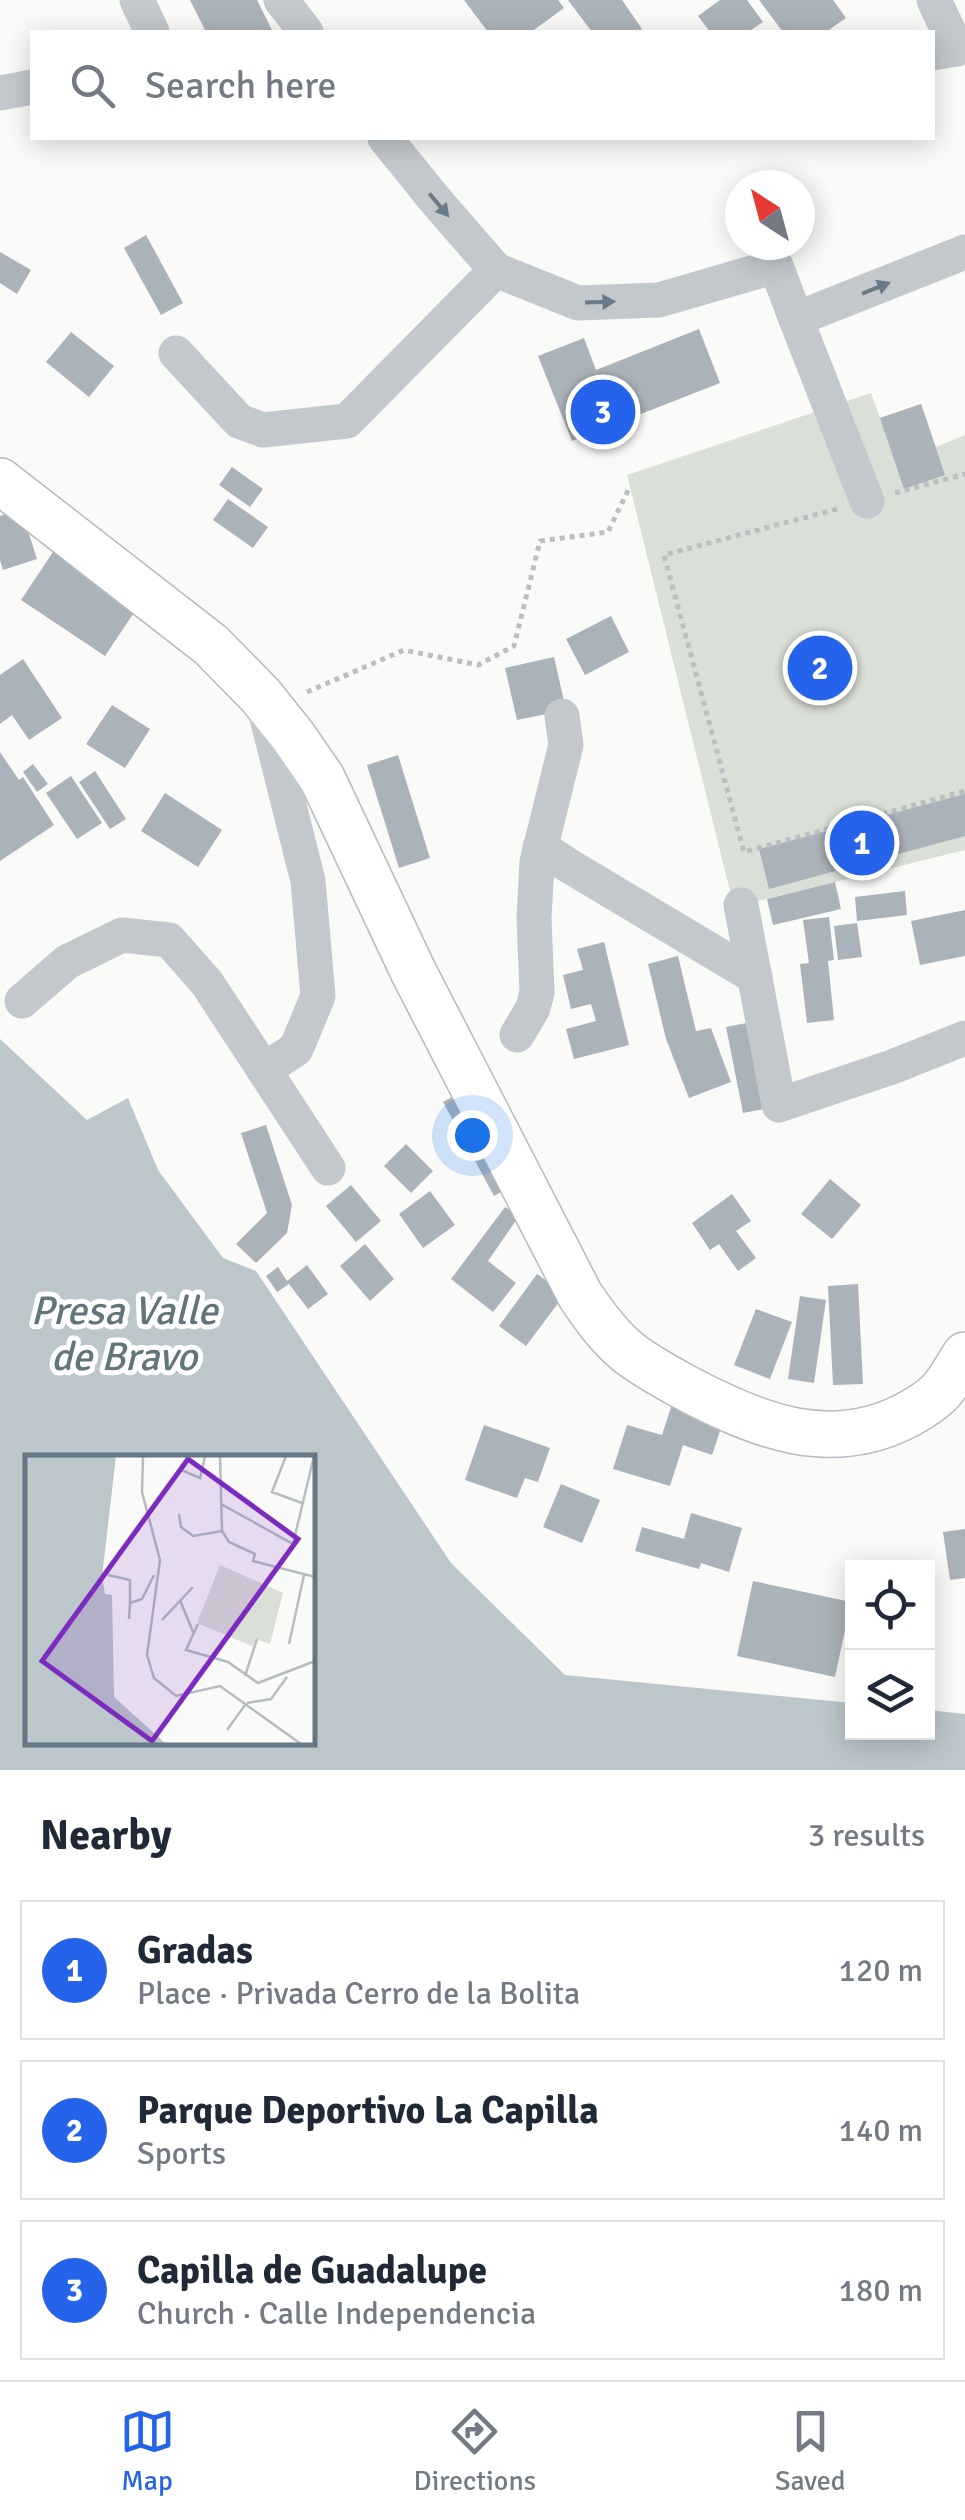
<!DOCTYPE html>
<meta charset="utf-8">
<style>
:root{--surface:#fff;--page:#f2f2f3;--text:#1f2937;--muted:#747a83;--line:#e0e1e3;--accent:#2563eb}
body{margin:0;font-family:Signika,sans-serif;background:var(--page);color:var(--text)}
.controls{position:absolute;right:30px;bottom:30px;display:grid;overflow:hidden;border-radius:0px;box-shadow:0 5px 25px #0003}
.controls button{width:90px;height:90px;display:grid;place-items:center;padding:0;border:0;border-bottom:2px solid var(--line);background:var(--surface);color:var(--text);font:50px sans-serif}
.compass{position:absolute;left:725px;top:170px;width:90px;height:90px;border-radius:50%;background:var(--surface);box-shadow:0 5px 25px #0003;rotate:324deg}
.you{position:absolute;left:472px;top:1135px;width:35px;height:35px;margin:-25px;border:8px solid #fff;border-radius:50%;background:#1a73e8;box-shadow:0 0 0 15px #1a73e833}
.badge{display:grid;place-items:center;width:65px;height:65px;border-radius:50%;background:var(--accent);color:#fff;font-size:32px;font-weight:700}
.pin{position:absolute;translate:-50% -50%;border:5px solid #fff;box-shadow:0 2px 10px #0006}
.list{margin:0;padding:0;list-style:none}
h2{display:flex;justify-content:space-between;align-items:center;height:130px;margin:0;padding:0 40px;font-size:42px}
h2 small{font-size:32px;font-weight:400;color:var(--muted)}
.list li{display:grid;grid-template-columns:65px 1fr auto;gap:30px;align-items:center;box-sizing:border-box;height:140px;margin:0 20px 20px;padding:0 20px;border:2px solid var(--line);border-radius:0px}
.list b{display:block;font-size:38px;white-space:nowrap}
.list p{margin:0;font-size:32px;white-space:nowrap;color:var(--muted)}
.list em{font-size:32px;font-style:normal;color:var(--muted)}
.icon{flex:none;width:55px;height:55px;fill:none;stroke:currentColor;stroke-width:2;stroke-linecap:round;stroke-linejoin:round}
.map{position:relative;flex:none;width:965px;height:1770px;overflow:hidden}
.search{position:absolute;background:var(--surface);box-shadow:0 5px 25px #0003;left:30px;right:30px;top:30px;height:110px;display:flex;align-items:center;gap:25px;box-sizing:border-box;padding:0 35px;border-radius:0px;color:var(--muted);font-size:38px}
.sheet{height:610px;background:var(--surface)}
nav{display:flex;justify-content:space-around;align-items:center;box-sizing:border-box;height:140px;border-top:2px solid var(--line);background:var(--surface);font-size:28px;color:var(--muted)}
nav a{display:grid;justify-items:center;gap:5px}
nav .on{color:var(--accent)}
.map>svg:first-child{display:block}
.green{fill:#dadfd7}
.water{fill:#bbc7cb;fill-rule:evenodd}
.building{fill:#aab3b9}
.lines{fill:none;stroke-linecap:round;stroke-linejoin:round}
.major-casing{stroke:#b5babe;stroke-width:48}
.path{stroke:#bbbfc2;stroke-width:5;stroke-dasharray:5 5;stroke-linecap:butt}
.minor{stroke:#c3c8cc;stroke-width:35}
.major{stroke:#fff;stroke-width:45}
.oneway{fill:#6a7a87}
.labels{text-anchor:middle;stroke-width:10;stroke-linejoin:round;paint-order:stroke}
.water-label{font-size:40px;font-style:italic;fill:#60757c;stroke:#fff}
.inset-road{fill:none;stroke:#b5bdc2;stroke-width:2.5}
.view{fill:#7b2cbf;fill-opacity:0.15;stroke:#7b2cbf;stroke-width:5}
.inset-edge{fill:none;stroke:#657683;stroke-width:5}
</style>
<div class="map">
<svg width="965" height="1770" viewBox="0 0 965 1770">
<rect width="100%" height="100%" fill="#fafaf8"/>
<path class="green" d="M871,393L880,418L921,404L936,447L965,435V850L734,907L627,475Z"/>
<path class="water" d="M0,1039L87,1120L128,1098L158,1170L223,1258L256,1271L451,1563L565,1675L852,1703V1732H928V1710L965,1714V1770H0ZM28,1458H312V1742H28Z"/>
<g class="building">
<path d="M190,0H257L273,32H206Z"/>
<path d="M464,0H558L564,8L531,32H488Z"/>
<path d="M568,0H622L642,29L637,32H592Z"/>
<path d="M720,0H747L763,22L748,32H710L698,16Z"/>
<path d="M759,0H833L846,18L826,32H783Z"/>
<path d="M146,235L183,303L161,315L124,248Z"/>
<path d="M0,252L31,270L17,294L0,283Z"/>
<path d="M699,329L720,383L572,441L538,356L584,338L596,370Z"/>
<path d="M71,332L114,366L89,397L46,362Z"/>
<path d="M921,404L945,475L904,489L880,418Z"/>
<path d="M232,467L263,489L250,507L219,485Z"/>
<path d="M228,499L268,527L253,548L213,520Z"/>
<path d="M21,509L37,559L3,570L0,560V516Z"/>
<path d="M61,540L145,596L105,656L21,600Z"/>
<path d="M611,616L629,652L585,675L566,639Z"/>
<path d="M554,657L566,710L517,720L505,668Z"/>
<path d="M23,659L62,718L29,740L12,715L0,724V675Z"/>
<path d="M112,705L150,729L125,768L86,744Z"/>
<path d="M0,752L19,780L23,777L54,825L0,861Z"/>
<path d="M398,755L430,858L399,868L367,765Z"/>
<path d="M33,764L48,784L37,792L23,772Z"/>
<path d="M95,771L126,819L110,829L79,782Z"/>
<path d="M71,776L102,823L77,839L46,793Z"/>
<path d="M165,793L222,830L198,867L141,831Z"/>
<path d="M965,794V836L769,889L759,849Z"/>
<path d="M835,882L841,909L773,925L767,899Z"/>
<path d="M905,891L907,915L857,921L855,897Z"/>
<path d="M965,910V956L920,965L911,921Z"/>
<path d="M829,917L834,960L828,961L834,1020L807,1023L800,964L809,963L803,920Z"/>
<path d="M857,923L862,957L838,960L834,926Z"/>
<path d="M604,942L629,1045L574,1059L566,1029L596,1021L591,1004L571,1009L563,975L583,970L577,949Z"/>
<path d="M678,956L696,1031L711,1028L731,1082L689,1098L666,1039L648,964Z"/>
<path d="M757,1021L774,1107L743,1113L726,1027Z"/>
<path d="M460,1093L512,1186L494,1196L443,1102Z"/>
<path d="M266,1125L292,1205L287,1233L256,1263L236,1244L267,1213L241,1133Z"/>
<path d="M406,1144L433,1171L411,1193L384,1166Z"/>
<path d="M830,1179L861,1205L832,1239L801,1214Z"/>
<path d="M351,1185L381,1221L356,1242L326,1206Z"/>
<path d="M430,1191L455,1225L423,1248L399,1214Z"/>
<path d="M732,1194L751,1221L736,1231L756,1258L738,1271L719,1244L710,1250L692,1223Z"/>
<path d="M505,1207L519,1216L488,1261L516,1283L493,1312L451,1279Z"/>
<path d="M365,1244L394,1279L370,1301L340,1266Z"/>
<path d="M307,1265L328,1294L308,1309L289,1284L277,1292L266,1276L278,1267L287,1281Z"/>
<path d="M537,1274L565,1294L526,1346L499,1326Z"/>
<path d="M858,1284L863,1384L833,1385L828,1286Z"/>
<path d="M800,1296L826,1300L814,1383L788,1379Z"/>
<path d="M756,1309L792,1322L770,1379L734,1365Z"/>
<path d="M672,1404L723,1422L712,1455L683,1445L670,1486L613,1469L627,1425L662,1435Z"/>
<path d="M484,1425L550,1448L538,1482L525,1478L517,1498L465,1480Z"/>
<path d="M561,1484L600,1500L582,1543L543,1527Z"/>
<path d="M691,1513L742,1528L729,1572L701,1563L699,1569L635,1551L642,1527L684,1539Z"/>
<path d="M965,1529V1578L950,1580L943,1532Z"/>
<path d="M753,1581L851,1602L835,1677L737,1656Z"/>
</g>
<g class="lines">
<g class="major-casing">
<path id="major" d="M0,481L211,645L261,696L293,736L322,778L413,971L580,1295C594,1316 609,1337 629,1353C647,1367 668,1378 688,1389C758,1426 831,1455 907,1415C918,1409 930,1402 939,1393C949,1383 957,1367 965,1355"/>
</g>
<g class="path">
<path d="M895,493L965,474"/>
<path d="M837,509L664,555L744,852L965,791"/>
<path d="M307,692L404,650L478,665L514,646L540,541L608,532L630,486"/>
</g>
<g class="minor">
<path d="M137,0L152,32"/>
<path d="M281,0L306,32"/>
<path d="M932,53L957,49L934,0"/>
<path d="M0,93L32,87"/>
<path d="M385,138L436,201L496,270L578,303L659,300L776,266L796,319L965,252"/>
<path d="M796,319L867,501"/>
<path d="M176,353L239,421L263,430L347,421L496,270"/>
<path d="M264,706L308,881L318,996L296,1049L264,1070L328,1168"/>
<path d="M540,847L566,864L755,977"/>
<path d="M741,905L779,1105L892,1067L965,1038"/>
<path d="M22,1001L67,962L122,935L169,940L207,983L264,1070"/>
<path d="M517,1035L533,1008L537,992L534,918L537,862L566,745L562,716"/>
</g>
<use href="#major" class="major"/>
</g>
<defs><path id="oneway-solid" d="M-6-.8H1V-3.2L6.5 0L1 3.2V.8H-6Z" transform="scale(2.5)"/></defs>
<g class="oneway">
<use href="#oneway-solid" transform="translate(439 205) rotate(50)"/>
<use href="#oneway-solid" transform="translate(876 288) rotate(-22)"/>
<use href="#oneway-solid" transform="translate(600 302) rotate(-2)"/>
</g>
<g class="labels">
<g class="water-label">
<text x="124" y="1324">Presa Valle<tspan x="124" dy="46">de Bravo</tspan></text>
</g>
</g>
<g transform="translate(25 1455)">
<rect width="290" height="290" fill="#fafaf8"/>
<path d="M195,110L258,138L245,189L231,184L227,191L172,168Z" fill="#dadfd7"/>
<path d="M0,1H91L77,122L80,139L87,140L89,242L141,289H0Z" fill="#bbc7cb"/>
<path class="inset-road" d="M118,1L117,37L135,105L122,200L129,223L151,241L195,231L276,289M195,1L197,76L204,87L230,99L228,106L290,122M261,1L247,37L277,48M154,14L175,23L180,1M196,49L268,89L289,1M154,59L156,72L168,81L197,76M83,120L105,125V148M155,145L168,177M104,164L105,148L117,144L129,120M137,165L168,132M173,169L161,195L203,207L233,228L290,206M264,189L279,120M220,221L232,184M222,248L246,244L262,222M202,275L220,250"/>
<path class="view" d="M163,4L273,84L127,286L17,206Z"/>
<rect width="290" height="290" class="inset-edge"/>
</g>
</svg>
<div class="controls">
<button><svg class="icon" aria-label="locate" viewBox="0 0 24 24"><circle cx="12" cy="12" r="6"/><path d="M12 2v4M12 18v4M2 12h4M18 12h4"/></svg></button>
<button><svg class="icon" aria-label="layers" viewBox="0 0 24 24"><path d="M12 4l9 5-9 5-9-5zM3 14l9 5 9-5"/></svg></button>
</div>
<svg class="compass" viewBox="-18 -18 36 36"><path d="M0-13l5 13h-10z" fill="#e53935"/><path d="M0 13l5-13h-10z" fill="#747a83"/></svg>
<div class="you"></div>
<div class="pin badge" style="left:862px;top:843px">1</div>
<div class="pin badge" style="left:820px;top:668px">2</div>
<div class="pin badge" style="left:603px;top:412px">3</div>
<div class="search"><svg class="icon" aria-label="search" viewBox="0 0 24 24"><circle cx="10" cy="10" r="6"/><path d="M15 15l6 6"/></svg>Search here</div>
</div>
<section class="sheet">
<h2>Nearby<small>3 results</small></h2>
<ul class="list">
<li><span class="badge">1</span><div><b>Gradas</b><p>Place · Privada Cerro de la Bolita</p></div><em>120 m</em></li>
<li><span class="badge">2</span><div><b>Parque Deportivo La Capilla</b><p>Sports</p></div><em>140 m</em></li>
<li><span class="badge">3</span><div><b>Capilla de Guadalupe</b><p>Church · Calle Independencia</p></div><em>180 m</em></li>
</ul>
</section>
<nav>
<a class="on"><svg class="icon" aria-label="map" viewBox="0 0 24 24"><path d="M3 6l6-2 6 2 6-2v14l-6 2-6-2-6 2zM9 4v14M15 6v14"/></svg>Map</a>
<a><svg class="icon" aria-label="directions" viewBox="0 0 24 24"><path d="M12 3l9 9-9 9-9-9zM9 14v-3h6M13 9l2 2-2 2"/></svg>Directions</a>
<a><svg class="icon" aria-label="saved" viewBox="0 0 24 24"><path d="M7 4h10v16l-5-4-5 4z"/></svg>Saved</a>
</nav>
